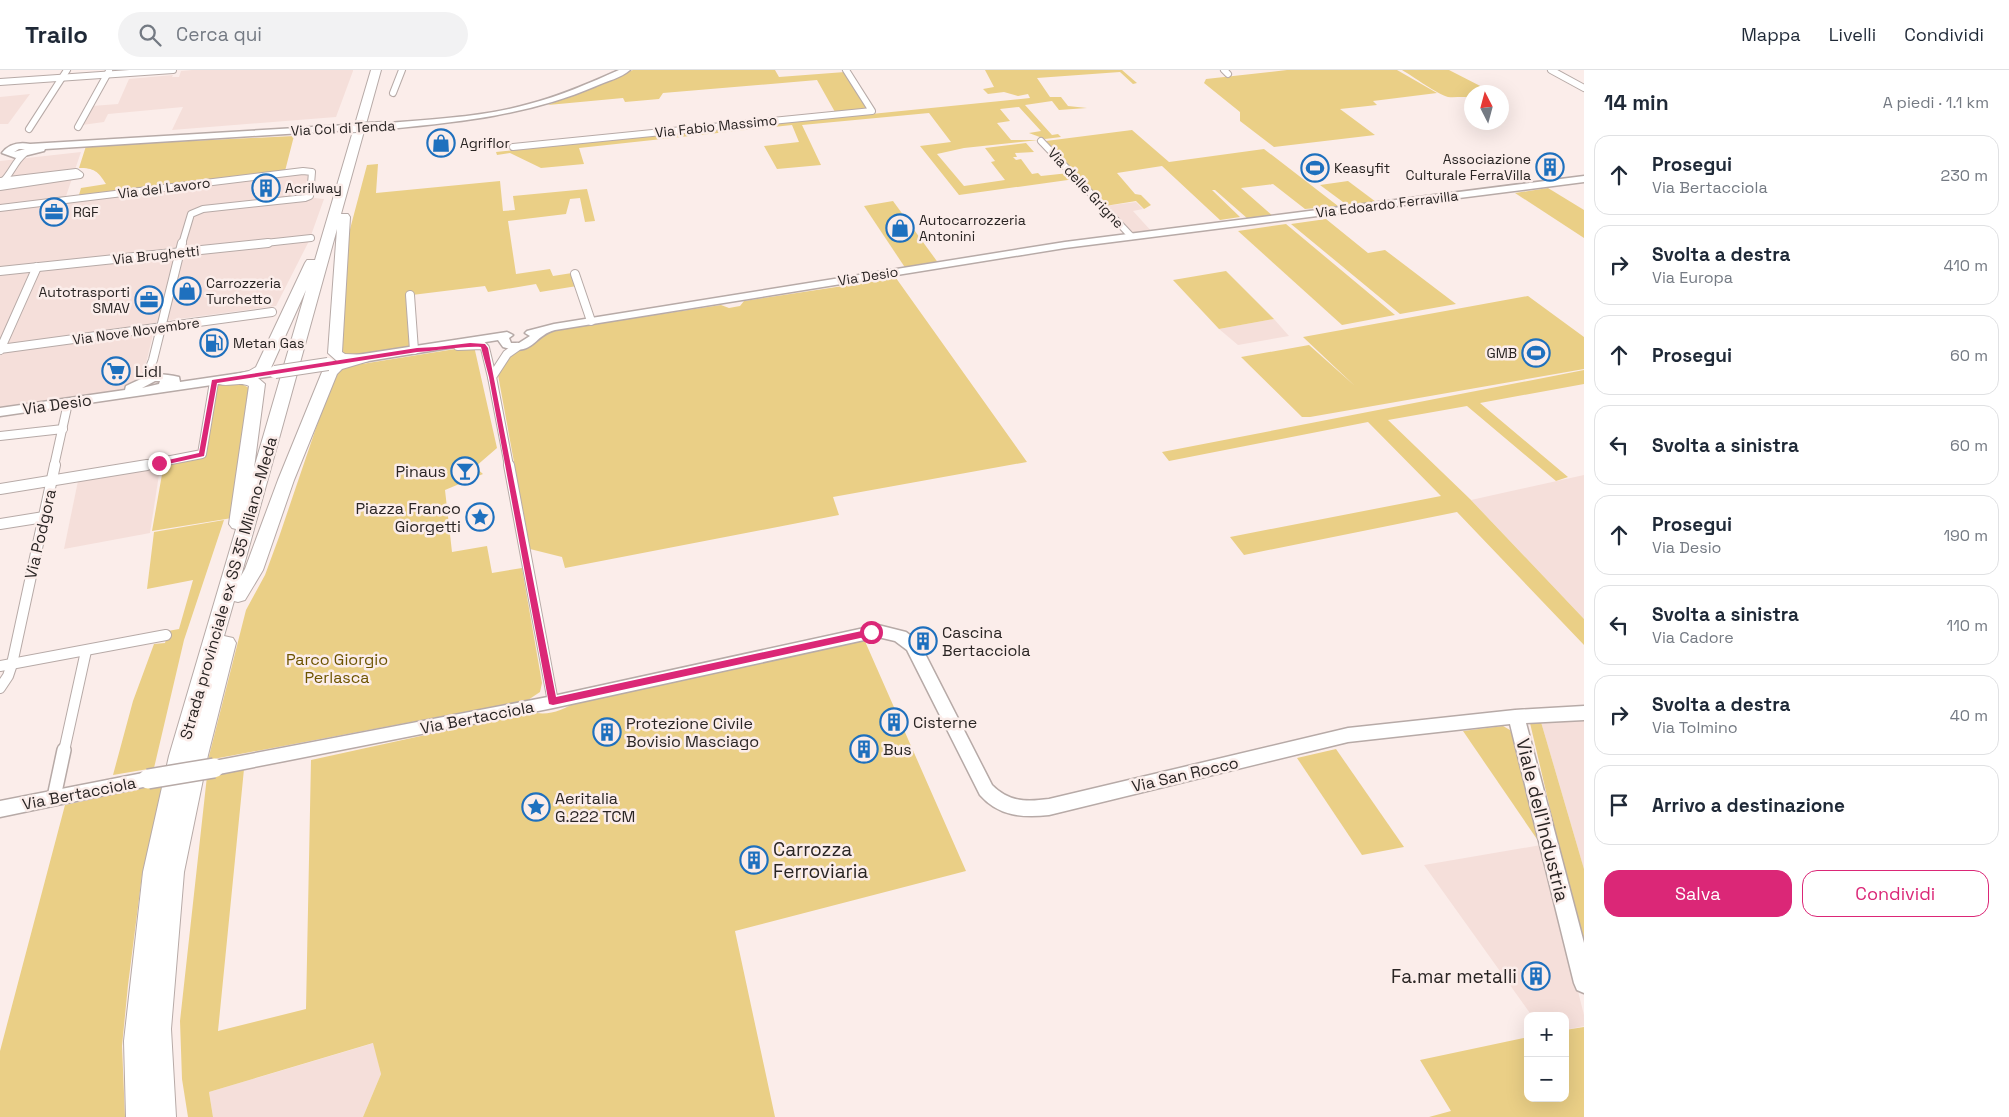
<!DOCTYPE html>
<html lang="it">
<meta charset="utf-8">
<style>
:root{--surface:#fff;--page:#f2f2f3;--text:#1f2937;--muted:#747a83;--line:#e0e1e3;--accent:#db2777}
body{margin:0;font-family:"Space Grotesk",sans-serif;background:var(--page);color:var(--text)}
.controls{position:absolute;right:15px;bottom:15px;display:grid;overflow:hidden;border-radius:10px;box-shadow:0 5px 20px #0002}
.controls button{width:45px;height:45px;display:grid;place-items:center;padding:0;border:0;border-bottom:1px solid var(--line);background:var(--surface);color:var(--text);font:25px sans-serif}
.compass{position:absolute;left:1464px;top:15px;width:45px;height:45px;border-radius:50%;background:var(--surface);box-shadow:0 5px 20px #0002;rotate:354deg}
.stop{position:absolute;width:15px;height:15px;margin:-11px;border:4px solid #db2777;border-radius:50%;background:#fff}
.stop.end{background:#db2777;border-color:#fff;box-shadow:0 1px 5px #0008}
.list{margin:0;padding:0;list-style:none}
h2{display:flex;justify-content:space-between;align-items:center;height:65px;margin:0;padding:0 20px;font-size:21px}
h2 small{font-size:16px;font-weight:400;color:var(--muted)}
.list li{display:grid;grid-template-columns:32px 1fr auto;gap:15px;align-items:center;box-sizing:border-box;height:80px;margin:0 10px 10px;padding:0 10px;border:1px solid var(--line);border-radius:15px}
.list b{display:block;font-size:19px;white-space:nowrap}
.list p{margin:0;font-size:16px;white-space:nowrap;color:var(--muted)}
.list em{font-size:16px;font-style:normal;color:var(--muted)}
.actions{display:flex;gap:10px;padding:15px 20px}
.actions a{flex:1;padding:11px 0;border:1px solid var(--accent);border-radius:15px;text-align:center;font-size:18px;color:var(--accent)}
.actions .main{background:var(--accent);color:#fff}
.icon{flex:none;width:28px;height:28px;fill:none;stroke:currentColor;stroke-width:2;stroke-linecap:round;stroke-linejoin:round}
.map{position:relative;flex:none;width:1584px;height:1047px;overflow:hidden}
header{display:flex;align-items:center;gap:30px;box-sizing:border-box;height:70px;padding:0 25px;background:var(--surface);border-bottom:1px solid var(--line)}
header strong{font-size:24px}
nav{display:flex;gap:28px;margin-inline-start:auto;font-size:18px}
.search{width:350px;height:45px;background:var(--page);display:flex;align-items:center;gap:12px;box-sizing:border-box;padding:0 18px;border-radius:28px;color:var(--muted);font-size:19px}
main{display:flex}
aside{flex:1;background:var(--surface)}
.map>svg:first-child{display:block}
.built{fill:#f5dfda}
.green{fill:#eacf86}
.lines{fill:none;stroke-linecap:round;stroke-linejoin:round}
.street-far3-casing{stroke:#b7aaa7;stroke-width:8}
.street-far2-casing{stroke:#b7aaa7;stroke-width:10}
.street-far1-casing{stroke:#b7aaa7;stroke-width:12}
.street-casing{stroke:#b7aaa7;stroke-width:16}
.secondary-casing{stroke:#b7aaa7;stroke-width:3}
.highway-casing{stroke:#b7aaa7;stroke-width:2}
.street-far3{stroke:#fff;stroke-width:6}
.street-far2{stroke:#fff;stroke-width:8}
.street-far1{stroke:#fff;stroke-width:10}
.street{stroke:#fff;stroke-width:13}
.secondary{fill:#fff;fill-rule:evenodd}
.highway{fill:#fff;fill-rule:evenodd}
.secondary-bridge-far2-casing{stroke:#b7aaa7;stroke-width:11;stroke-linecap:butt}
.secondary-bridge-far1-casing{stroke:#b7aaa7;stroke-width:14;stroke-linecap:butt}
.secondary-bridge-casing{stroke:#b7aaa7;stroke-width:22;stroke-linecap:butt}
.secondary-bridge-far2{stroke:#fff;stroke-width:9}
.secondary-bridge-far1{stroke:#fff;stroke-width:12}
.secondary-bridge{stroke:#fff;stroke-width:19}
.route{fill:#db2777}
.labels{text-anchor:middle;stroke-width:5;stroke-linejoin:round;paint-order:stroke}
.far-street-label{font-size:14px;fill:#2a2524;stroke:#fbedea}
.far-poi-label{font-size:14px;fill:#2a2524;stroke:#fbedea;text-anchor:start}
.poi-label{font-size:16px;fill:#2a2524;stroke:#fbedea;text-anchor:start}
.street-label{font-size:16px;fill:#2a2524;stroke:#fbedea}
.park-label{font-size:16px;fill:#6d5400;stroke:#fbedea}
.near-street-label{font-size:19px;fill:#2a2524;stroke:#fbedea}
.near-poi-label{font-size:19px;fill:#2a2524;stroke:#fbedea;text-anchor:start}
</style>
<header>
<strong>Trailo</strong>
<div class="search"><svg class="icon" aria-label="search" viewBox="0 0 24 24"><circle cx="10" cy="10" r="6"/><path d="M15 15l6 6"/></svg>Cerca qui</div>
<nav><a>Mappa</a><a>Livelli</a><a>Condividi</a></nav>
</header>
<main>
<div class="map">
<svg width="1584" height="1047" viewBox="0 0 1584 1047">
<rect width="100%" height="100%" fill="#fbedea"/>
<g class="built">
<path d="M192,0H353V1L336,47L172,60L183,37L108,44L104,52L82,55L92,36L118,34L129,9L173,5L172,7H179L181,1Z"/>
<path d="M30,24L8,54H0V27Z"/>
<path d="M81,82L64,132L309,102L306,127L324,129L309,171L276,236L156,252L142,310L127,318L112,323L0,337V91Z"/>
<path d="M1136,132L1143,139L1133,141L1152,162L1132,164L1105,136Z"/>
<path d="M1274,249L1289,266L1238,275L1219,259Z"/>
<path d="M160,398L150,463L64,479L78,411Z"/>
<path d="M1584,405V549L1471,430Z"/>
<path d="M1584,649V799L1541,652Z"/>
<path d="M1541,775L1584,945V956L1565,960V946H1532L1424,795Z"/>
<path d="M374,973L381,1004L363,1047H213L209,1022Z"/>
</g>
<g class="green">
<path d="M633,0H775L779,7L845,2L867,38L835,42L817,10L663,23L659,29L625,32L623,28L548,35Z"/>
<path d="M985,0H1122L1137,13L1133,14L1120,2L1037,8L1050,27H1061L1068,36L1087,38L1059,40L1052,31L1025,35L1052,65L1058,64L1061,67L1045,69L1029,63L1041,61L1019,37L1000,39L1010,51L997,53L1011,70H1038L964,78L937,84L964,116L1005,110L991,92L995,91L985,78L1026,73L1034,82L1015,83L1017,87H1013L1016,90L1021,89L1032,104L1038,103L1041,106L1069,103L1075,109L959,125L920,76L951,72L929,43L802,55L821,95L777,99L764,76L799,72L792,55L579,78L584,94L541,98L510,83L497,85L496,82L1030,28L1028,24L1018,26L1004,22L988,24L983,19L994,17Z"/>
<path d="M1287,0H1397L1437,23L1373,31L1377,35L1340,39L1375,65L1274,77L1240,51V42L1204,13L1206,9Z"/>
<path d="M1402,0H1449L1492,22H1472L1471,28C1464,26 1454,28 1448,27C1437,24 1414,7 1402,0Z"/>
<path d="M1132,60L1169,92L1264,79L1338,136L1305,139L1273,114L1241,118L1273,146L1248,149L1215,120H1212L1240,147L1220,150L1162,96L1117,103L1135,124L1141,125L1151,135L1144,139L1136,131L1105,136L1046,71Z"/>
<path d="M294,66L285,101L79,125L81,118L106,114C98,101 94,98 79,98L86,76Z"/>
<path d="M378,94L376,123L500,111L503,141L515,140L513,126L587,119L595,151L585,152L580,128L570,129L566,144L508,151L516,204L550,199L553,206L572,203L577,216L540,222L536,214L488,222L485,216L412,225L411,278L368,284H345L342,281L349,163L367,95Z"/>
<path d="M1348,111L1376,132L1347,135L1320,115Z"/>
<path d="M1548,118L1584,140V168L1515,123Z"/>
<path d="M893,131L939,194L906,199L864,136Z"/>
<path d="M1326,149L1368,183L1385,180L1456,234L1400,244L1291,154Z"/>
<path d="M1286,154L1395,245L1342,255L1238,161Z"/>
<path d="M1226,201L1274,249L1219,259L1173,210Z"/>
<path d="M896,208L1027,392L833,427L839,445L565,498L562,487L530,479L498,305L511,283L533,275L541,266L549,261L721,235L729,238L740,236L744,231Z"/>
<path d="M1528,226L1584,267V299L1310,347H1302L1241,287L1309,275L1355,316L1303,267Z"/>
<path d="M474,276L497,378L475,397L483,404L445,420L452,482L487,476L492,503L522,498L542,613L540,622L528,630L208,690L246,540L265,505L279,467L335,302L343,297Z"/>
<path d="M1584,300V314L1480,333L1568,407L1556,411L1467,336L1388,350L1470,429L1584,549V575L1457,442L1244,485L1230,467L1441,426L1368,352L1169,391L1162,382Z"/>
<path d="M232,313H240L249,318L232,448L152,461L164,393L206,385L216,315Z"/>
<path d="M224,450L184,570L154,698L113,705L133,631L154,574L165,573L168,561L179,559L193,510L147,519L154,462Z"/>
<path d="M864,569L966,801L735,861L775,1047H363L381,1004L373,973L209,1022L213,1047H188L182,1009L180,951L207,706L244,699L218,961L306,939L311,690L530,642C549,646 562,641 577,631Z"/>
<path d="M1541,652L1584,799V884L1530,653Z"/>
<path d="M1503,656L1510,660L1514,669L1541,775L1463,661Z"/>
<path d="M1336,679L1404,777L1362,785L1297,688Z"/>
<path d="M163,714L142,805L128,915L122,976L125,1047H0V981L65,735Z"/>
<path d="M1584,957V1047H1429L1451,1041L1420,990L1528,967V1028H1565V960Z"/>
</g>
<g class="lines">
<g class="street-far3-casing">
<g id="street-far3">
<path d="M1224,0L1228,4"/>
<path d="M1551,0L1584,18"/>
<path d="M0,12L173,0"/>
<path d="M393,23L402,0"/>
<path d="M78,57L109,1"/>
<path d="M29,59L67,0"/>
<path d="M1041,71L1131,166"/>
<path d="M513,77L872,41L846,0"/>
<path d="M0,111L76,102L80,105L0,117"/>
<path d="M1,113C11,105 14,92 24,84"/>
<path d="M0,138L303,101L312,102L310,126L305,128L203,139L191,144L182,174"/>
<path d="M256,174L311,168"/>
</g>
</g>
<g class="street-far2-casing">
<g id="street-far2">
<path d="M0,201L268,173"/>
<path d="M575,204L591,251"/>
<path d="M410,225L414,280"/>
<path d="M458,276L482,275L485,278L492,307"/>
<path d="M0,279L272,242"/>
<path d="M0,280L37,197"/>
<path d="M145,310L153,290L182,173"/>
<path d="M0,366L63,359"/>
<path d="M54,396L68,333"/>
<path d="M140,396L202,384L214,312"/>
<path d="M509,396L492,307L507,284L517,277"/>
</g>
</g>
<g class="street-far1-casing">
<g id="street-far1">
<path d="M509,395L553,632"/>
<path d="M0,419L147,395"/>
<path d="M0,454L44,447"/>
<path d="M0,596L166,565"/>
<path d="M0,618L8,606L12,594L55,395"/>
<path d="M64,681L86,581"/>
</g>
</g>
<g class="street-casing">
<path id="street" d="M54,727L64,680"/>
</g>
<g class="secondary-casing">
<g id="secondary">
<path d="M619,0H630C621,8 607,11 596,16C528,45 461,52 388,59L384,56L388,53C435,49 484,47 529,34C560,26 590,13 619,0Z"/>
<path d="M347,55L351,58L350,60L45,79L44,81L16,88L2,83C9,74 19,72 30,74ZM19,79H25L14,82Z"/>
<path d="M1584,106V112L1065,178L555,260C532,266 535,287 503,277L498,270L350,294L344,290L350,286L507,262L513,265L509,268L511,273H519L530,266L525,263L527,261L554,254L1065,172Z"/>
<path d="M275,298L281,302L279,305L0,346V338L125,320L126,316C150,305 152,301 179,307L180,312ZM155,311H160L159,314L142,318Z"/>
<path d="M878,555L906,562L919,572L992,715C1009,732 1026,732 1049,729L1348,658L1515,640L1584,636V650L1526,653L1584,873V923L1577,920L1574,913L1510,654L1348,672L1049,745C1023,748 998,746 980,725L907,580L895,571L878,567L553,638L214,705L208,703L205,698L208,693L214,691L553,626Z"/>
<path d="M148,702L154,704L157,709L154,714L148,716L0,747V731Z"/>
</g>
</g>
<g class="highway-casing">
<path id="highway" d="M371,0H381L341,144H348L350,147L342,282L345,284L369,285L371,288L369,291L342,299L337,304L294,410L263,500L245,530L238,532L234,531L224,566L233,568L236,573L208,685L184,802L171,959L176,1047H126L124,971L143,802L169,686L236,459L232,458L229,454L249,316C240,311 229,317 219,314L216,311L219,308L249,301L256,297L305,193L307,190H315ZM337,159L328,283L337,291L332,293L322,302L278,410L245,499L241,506ZM306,220L254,398L265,314L258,308L270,300Z"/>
</g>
<use href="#street-far3" class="street-far3"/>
<use href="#street-far2" class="street-far2"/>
<use href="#street-far1" class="street-far1"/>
<use href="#street" class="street"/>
<use href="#secondary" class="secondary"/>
<use href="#highway" class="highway"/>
<g class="secondary-bridge-far2-casing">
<path id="secondary-bridge-far2" d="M347,58L388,56"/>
</g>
<g class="secondary-bridge-far1-casing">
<path id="secondary-bridge-far1" d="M275,302L328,294"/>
</g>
<g class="secondary-bridge-casing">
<path id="secondary-bridge" d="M148,709L214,698"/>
</g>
<use href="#secondary-bridge-far2" class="secondary-bridge-far2"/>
<use href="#secondary-bridge-far1" class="secondary-bridge-far1"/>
<use href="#secondary-bridge" class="secondary-bridge"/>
</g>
<path class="route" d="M470,273L485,274L488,278L556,627L871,559L874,560V565L553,635L549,634L489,307L481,277C460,276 438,281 417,282L217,313L204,386L159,396L155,393L199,383L212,310L417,278L436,277Z"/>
<defs>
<g id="shop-ring" transform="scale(1.4375)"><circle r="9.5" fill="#fbedea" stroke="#1e70be" stroke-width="1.5"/><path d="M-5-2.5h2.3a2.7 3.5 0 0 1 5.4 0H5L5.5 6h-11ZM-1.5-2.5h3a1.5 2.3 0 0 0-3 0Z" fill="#1e70be"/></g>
<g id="building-ring" transform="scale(1.4375)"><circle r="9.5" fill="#fbedea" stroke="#1e70be" stroke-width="1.5"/><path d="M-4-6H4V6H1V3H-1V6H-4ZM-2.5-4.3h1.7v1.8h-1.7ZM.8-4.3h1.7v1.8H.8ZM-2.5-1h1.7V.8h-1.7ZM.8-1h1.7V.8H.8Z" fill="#1e70be"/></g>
<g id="stadium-ring" transform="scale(1.4375)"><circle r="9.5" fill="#fbedea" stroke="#1e70be" stroke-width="1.5"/><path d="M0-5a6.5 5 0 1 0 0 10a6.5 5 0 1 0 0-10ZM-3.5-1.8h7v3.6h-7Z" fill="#1e70be"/></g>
<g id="office-ring" transform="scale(1.4375)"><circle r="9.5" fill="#fbedea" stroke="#1e70be" stroke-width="1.5"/><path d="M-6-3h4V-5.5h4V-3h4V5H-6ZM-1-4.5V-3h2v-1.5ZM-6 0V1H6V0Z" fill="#1e70be"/></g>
<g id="fuel-ring" transform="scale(1.4375)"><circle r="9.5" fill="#fbedea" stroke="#1e70be" stroke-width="1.5"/><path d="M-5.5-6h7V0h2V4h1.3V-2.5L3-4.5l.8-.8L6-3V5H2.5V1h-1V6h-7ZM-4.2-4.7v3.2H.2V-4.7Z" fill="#1e70be"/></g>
<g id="supermarket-ring" transform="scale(1.4375)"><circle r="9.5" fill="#fbedea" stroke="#1e70be" stroke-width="1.5"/><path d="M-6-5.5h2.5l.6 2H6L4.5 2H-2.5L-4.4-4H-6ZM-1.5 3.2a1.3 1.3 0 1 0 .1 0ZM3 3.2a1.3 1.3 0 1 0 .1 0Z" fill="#1e70be"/></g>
<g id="bar-ring" transform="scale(1.4375)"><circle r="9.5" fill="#fbedea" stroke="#1e70be" stroke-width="1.5"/><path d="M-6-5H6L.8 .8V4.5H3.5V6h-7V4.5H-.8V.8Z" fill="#1e70be"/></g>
<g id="sight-ring" transform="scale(1.4375)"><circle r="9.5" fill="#fbedea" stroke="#1e70be" stroke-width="1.5"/><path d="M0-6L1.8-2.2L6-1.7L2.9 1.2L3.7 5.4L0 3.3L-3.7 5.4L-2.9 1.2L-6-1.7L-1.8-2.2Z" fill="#1e70be"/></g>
</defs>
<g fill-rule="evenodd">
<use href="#shop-ring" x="441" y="73"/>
<use href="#building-ring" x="1550" y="97"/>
<use href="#stadium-ring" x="1315" y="98"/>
<use href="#building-ring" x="266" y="118"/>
<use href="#office-ring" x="54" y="142"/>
<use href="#shop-ring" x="900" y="158"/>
<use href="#shop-ring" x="187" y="221"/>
<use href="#office-ring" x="149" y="230"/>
<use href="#fuel-ring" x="214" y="273"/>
<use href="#stadium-ring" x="1536" y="283"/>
<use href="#supermarket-ring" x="116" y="301"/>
<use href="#bar-ring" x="465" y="401"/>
<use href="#sight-ring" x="480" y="447"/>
<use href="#building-ring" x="923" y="571"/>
<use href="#building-ring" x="894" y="652"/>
<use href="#building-ring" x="607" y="662"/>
<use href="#building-ring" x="864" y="679"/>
<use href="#sight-ring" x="536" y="737"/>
<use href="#building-ring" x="754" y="790"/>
<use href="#building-ring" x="1536" y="906"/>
</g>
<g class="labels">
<g class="far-street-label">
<text transform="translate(716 56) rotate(-6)" y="5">Via Fabio Massimo</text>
<text transform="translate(343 58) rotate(-3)" y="5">Via Col di Tenda</text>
<text transform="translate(164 118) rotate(-7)" y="5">Via del Lavoro</text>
<text transform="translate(1086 118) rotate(47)" y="5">Via delle Grigne</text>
<text transform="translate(1387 134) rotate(-7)" y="5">Via Edoardo Ferravilla</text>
<text transform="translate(156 185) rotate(-6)" y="5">Via Brughetti</text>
<text transform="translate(868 206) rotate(-9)" y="5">Via Desio</text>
<text transform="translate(136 261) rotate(-8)" y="5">Via Nove Novembre</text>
</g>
<g class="far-poi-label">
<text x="460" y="78">Agriflor</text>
<text x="1531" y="94" text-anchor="end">Associazione<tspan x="1531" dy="16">Culturale FerraVilla</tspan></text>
<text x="1334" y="103">Keasyfit</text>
<text x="285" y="123">Acrilway</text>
<text x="73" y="147">RGF</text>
<text x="919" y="155">Autocarrozzeria<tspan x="919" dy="16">Antonini</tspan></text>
<text x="206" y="218">Carrozzeria<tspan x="206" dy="16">Turchetto</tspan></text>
<text x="130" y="227" text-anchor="end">Autotrasporti<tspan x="130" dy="16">SMAV</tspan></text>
<text x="233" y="278">Metan Gas</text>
<text x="1517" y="288" text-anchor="end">GMB</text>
</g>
<g class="poi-label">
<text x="135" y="307">Lidl</text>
<text x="446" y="407" text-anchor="end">Pinaus</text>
<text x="461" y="444" text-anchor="end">Piazza Franco<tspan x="461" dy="18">Giorgetti</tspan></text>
<text x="942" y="568">Cascina<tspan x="942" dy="18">Bertacciola</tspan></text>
<text x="913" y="658">Cisterne</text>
<text x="626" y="659">Protezione Civile<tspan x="626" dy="18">Bovisio Masciago</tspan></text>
<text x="883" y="685">Bus</text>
<text x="555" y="734">Aeritalia<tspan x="555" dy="18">G.222 TCM</tspan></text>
</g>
<g class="street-label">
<text transform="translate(57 334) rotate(-8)" y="6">Via Desio</text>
<text transform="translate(40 464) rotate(-77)" y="6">Via Podgora</text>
<text transform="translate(228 518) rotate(-74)" y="6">Strada provinciale ex SS 35 Milano-Meda</text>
<text transform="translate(477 647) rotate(-11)" y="6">Via Bertacciola</text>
<text transform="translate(1185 704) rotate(-13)" y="6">Via San Rocco</text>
<text transform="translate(79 723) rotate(-11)" y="6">Via Bertacciola</text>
</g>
<g class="park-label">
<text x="337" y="595">Parco Giorgio<tspan x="337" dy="18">Perlasca</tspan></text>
</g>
<g class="near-street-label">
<text transform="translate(1543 750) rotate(76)" y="7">Viale dell'Industria</text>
</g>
<g class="near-poi-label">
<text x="773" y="786">Carrozza<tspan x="773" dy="22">Ferroviaria</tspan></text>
<text x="1517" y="913" text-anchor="end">Fa.mar metalli</text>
</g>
</g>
</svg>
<div class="controls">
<button>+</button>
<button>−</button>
</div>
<svg class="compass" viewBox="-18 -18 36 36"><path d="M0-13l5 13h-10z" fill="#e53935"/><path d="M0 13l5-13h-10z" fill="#747a83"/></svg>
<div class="stop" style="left:871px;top:562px"></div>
<div class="stop end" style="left:159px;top:393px"></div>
</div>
<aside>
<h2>14 min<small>A piedi · 1.1 km</small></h2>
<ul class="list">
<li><svg class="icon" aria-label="ahead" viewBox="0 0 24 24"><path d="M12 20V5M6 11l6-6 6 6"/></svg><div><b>Prosegui</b><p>Via Bertacciola</p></div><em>230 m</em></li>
<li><svg class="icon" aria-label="right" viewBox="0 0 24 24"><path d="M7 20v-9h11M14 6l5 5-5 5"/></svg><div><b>Svolta a destra</b><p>Via Europa</p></div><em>410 m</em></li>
<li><svg class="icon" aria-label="ahead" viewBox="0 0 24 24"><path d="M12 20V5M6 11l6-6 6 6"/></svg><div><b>Prosegui</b></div><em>60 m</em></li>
<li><svg class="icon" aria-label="left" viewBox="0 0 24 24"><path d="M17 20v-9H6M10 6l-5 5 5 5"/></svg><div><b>Svolta a sinistra</b></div><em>60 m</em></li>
<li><svg class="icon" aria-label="ahead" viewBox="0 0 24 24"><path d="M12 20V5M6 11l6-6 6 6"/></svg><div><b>Prosegui</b><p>Via Desio</p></div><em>190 m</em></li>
<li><svg class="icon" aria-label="left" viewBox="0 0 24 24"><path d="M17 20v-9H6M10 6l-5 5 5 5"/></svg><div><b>Svolta a sinistra</b><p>Via Cadore</p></div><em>110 m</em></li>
<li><svg class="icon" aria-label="right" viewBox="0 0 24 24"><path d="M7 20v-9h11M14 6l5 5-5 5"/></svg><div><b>Svolta a destra</b><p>Via Tolmino</p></div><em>40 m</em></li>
<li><svg class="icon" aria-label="arrive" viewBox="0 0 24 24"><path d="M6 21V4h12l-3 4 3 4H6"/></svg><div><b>Arrivo a destinazione</b></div></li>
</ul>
<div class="actions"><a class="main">Salva</a><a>Condividi</a></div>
</aside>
</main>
